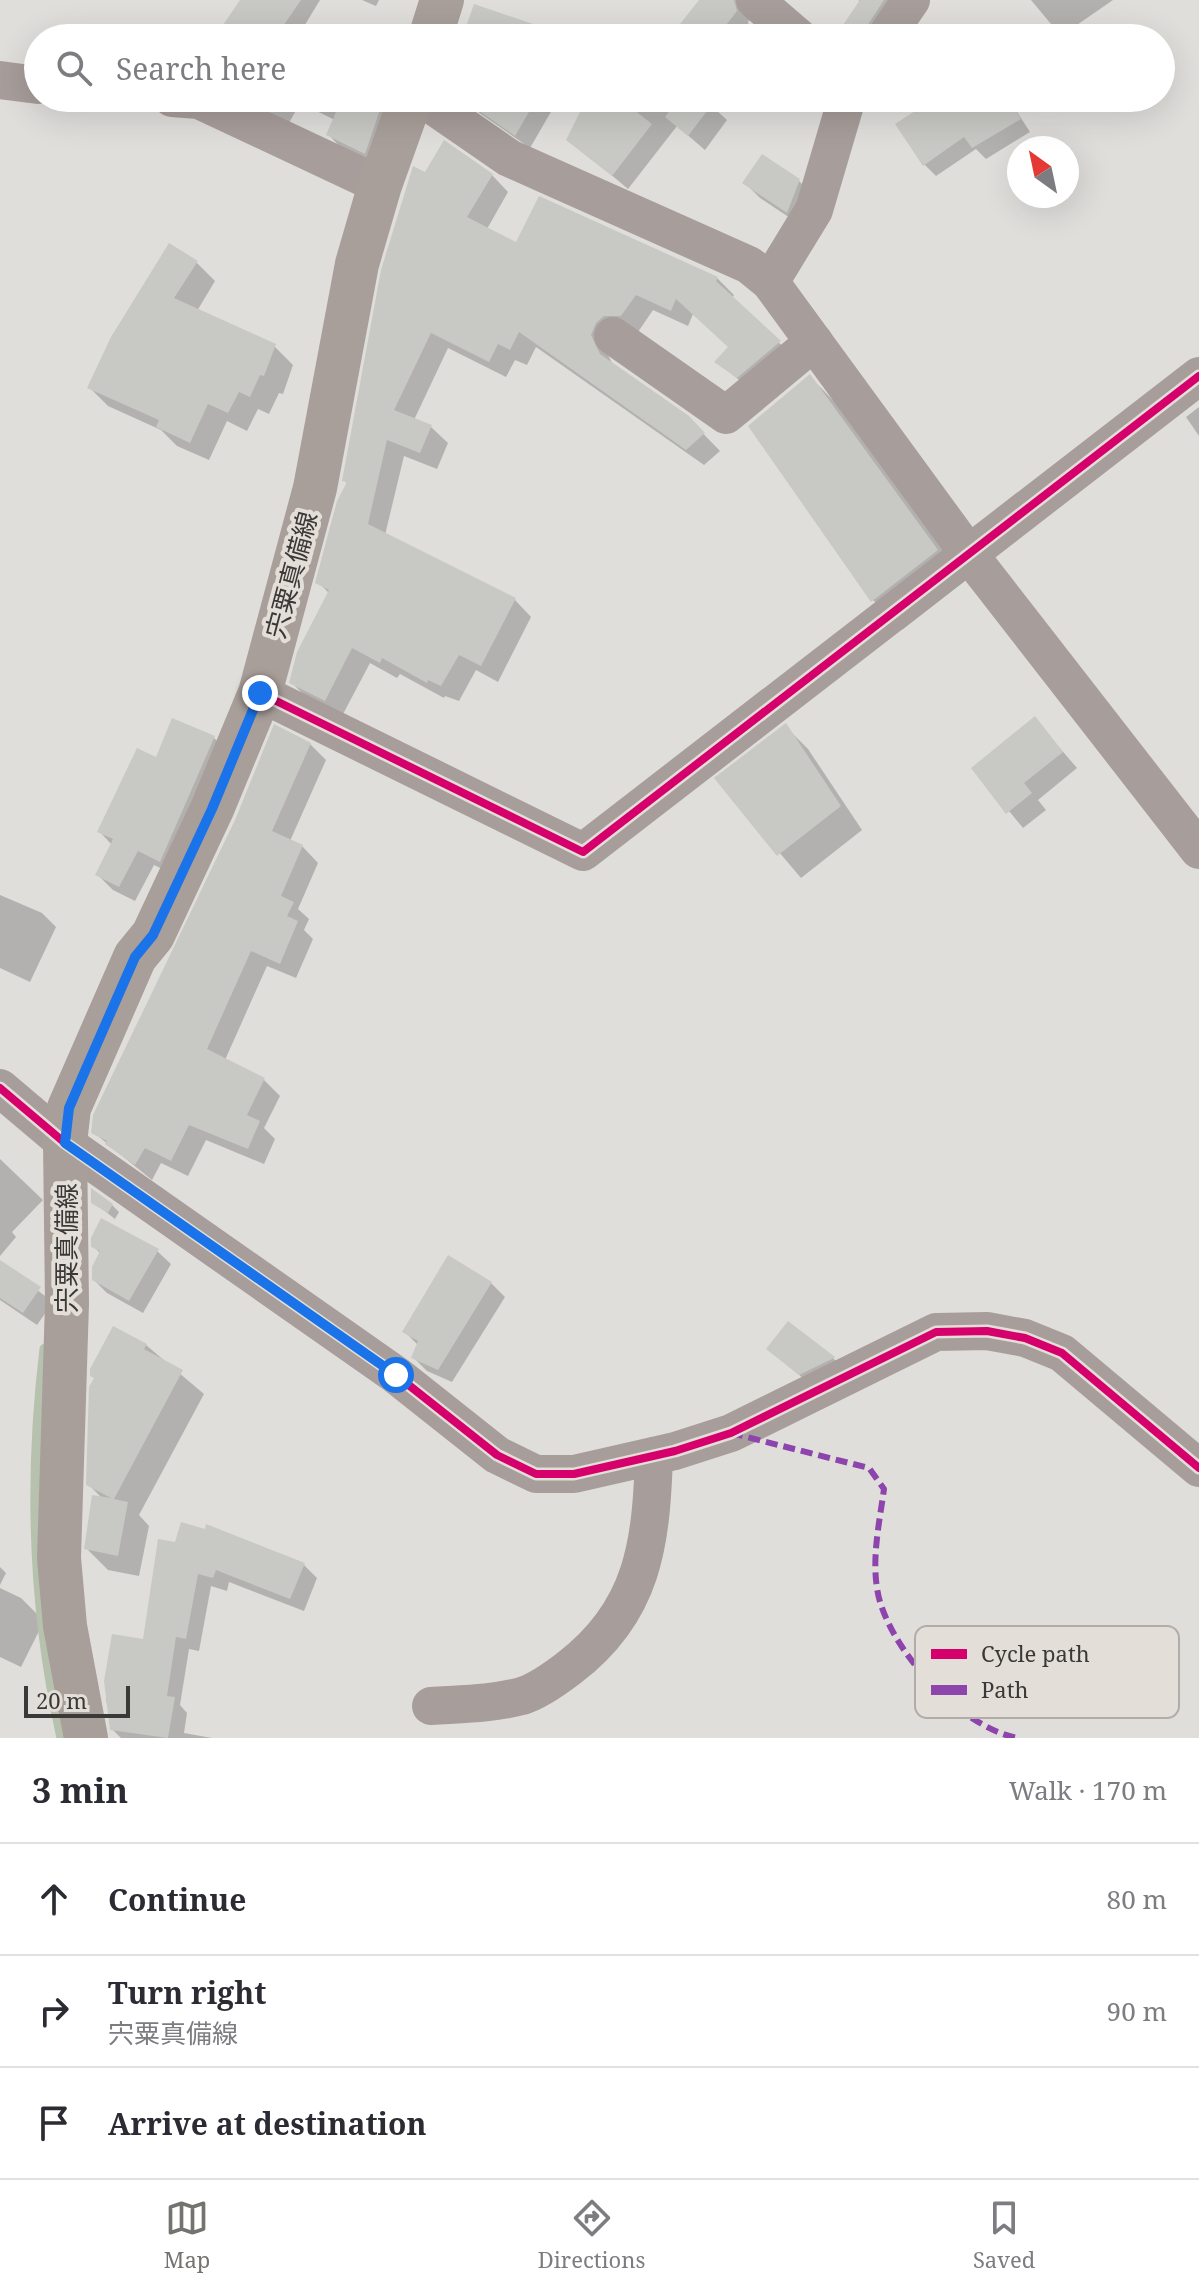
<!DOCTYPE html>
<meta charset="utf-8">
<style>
:root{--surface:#fff;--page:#f7f7f7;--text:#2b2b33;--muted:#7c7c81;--line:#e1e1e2;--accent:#757370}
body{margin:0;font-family:"Noto Serif","Noto Sans JP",serif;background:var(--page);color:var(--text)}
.compass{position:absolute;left:1007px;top:136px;width:72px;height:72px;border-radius:50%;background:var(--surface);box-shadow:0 8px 32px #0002;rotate:327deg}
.scale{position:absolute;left:24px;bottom:20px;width:106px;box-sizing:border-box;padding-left:8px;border:4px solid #3b3937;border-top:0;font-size:22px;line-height:28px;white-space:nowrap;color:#3b3937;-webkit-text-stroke:6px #e3ded8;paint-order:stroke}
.stop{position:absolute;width:24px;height:24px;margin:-18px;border:6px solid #1a73e8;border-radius:50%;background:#fff}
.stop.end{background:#1a73e8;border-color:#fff;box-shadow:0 2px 8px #0008}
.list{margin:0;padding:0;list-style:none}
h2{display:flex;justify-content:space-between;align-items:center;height:104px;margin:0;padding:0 32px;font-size:34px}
h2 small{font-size:26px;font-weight:400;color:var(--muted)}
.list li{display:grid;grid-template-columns:52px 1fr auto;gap:24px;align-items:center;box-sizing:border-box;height:112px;padding:0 32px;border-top:2px solid var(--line)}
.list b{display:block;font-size:30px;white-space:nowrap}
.list p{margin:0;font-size:26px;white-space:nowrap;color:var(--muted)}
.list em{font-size:26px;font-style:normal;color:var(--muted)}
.icon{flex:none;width:44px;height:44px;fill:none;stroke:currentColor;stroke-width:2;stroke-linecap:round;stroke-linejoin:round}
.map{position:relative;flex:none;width:1199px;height:1738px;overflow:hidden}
.search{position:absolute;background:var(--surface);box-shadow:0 8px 32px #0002;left:24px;right:24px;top:24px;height:88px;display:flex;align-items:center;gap:20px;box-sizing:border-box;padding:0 28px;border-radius:44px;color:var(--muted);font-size:30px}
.sheet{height:440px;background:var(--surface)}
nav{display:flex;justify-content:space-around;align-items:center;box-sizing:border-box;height:112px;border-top:2px solid var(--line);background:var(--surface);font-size:22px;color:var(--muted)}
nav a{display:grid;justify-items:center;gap:4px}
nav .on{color:var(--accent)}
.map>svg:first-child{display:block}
.shadow{fill:#0003}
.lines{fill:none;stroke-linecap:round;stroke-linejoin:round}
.stream{stroke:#b7c2ae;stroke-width:11}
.building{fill:#c8c8c4}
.minor{stroke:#a79d9a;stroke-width:38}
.major{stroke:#a99f9a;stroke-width:44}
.quiet{stroke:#8e44ad;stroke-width:6;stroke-dasharray:12 6;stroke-linecap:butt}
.cycleway-casing{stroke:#e3ded8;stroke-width:13}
.cycleway{stroke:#d6006c;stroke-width:8}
.route{stroke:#1a73e8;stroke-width:10}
.labels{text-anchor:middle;stroke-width:8;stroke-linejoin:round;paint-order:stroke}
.street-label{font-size:26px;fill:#3b3937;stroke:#e3ded8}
.key{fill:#e3ded8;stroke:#b1aca8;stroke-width:2}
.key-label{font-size:22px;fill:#3b3937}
</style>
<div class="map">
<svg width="1199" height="1738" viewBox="0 0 1199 1738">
<rect width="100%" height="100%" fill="#e0dedb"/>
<g class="shadow">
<path d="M242,0H320L297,38H240L226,25Z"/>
<path d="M362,0H379L376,6Z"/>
<path d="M703,0H755L748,23L754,33L750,38L745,34L742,38H672Z"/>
<path d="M858,0H906L867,38L851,17L861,2Z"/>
<path d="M1031,0H1113L1061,36Z"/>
<path d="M919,31L926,38H913Z"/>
<path d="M244,98H359L381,106L393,118L377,164L340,147L329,135L335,120L300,103L289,123Z"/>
<path d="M458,98H559L530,148Z"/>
<path d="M615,98L620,101L623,98H703L727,120L705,150L677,126L628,189L577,146Z"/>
<path d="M908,98H1008L1030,132L986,159L976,149L936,176L924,164L917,111Z"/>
<path d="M425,175H492L508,192L487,229L517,245L717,278L734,295L732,298L796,359L755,393L717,362L730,348L693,314L688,326L653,310L638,332L607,353L613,365L688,418L720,451L704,465L536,347L527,365L515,360L506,377L448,348L414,420L431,427L448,443L437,469L404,456L385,535L515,600L531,617L498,682L476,670L459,701L445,696L444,698L400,674L397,678L370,663L342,716L308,699L291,682L330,594L318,582L348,484L344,480Z"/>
<path d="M799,181L814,196L802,226L760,198L745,183Z"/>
<path d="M196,262L215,281L197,311L274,346L293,365L283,394L279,393L269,414L258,409L247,431L227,421L209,460L177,446L161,430L108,406L89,387Z"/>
<path d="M810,377L839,406L966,580L902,630L873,600Z"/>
<path d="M1199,407V436L1186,417Z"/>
<path d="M1035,719L1077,768L1038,800L1046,810L1023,828L974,768Z"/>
<path d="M785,726L808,749L862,830L801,878L717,779Z"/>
<path d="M214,738L229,752L175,875L154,865L135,901L113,890L98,875L112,845L99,831L157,760Z"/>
<path d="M310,744L326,760L290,841L302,846L318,863L298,909L309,919L304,930L313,939L296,978L267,966L225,1060L264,1080L280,1096L264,1128L275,1139L264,1164L206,1140L188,1176L161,1163L152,1180L93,1132Z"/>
<path d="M0,895L42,913L56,927L30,982L0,968Z"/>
<path d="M0,1159L43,1200L12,1232L16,1237L0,1256Z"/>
<path d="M93,1202L112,1205L119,1212L115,1219Z"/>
<path d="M93,1246L157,1251L171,1264L143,1313L107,1293L94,1280L101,1254Z"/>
<path d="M0,1262L53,1302L37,1325L0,1300Z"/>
<path d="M491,1283L505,1297L452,1382L427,1371L413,1357L418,1345L405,1332Z"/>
<path d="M146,1345L204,1394L139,1515L149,1526L139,1576L108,1570L86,1548L103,1499L88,1484L91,1388Z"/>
<path d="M768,1349L833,1358L848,1373L816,1389Z"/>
<path d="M159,1541L304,1565L317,1578L304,1611L229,1582L227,1591L211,1586L199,1651L189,1649L180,1705L187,1713L184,1733L212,1738H121L112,1729L106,1699L113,1636L145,1641Z"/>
<path d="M0,1567L6,1573L0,1585Z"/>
<path d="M0,1588L21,1598L44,1621L21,1667L0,1657Z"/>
</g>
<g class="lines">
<path class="stream" d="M45,1349C29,1481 33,1609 62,1738"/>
</g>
<g class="building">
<path d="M240,0H301L275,38H243L223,25Z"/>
<path d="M699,0H734L737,11L716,38H669Z"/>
<path d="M860,0H884L867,26L863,38H834Z"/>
<path d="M474,4L559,33L558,38H462Z"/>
<path d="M342,98H384L365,154L326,135Z"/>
<path d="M468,98H537L515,136L466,102Z"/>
<path d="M587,98H619L652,124L612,176L566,140Z"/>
<path d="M679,98H717L688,136L665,117Z"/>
<path d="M906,98H1008L1021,119L972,148L964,137L923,166L895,124L915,111Z"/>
<path d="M444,140L493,174L467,217L516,242L539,196L718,277L716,281L781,341L737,378L714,362L728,347L676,299L671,311L636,295L621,316H604L596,323L591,335L600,354L689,416L705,433L686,450L519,332L510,350L498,344L489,362L431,333L394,410L432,425L420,453L387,440L368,524L516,598L481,666L459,655L441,686L428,680L427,683L382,658L380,663L352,648L325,701L289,683L297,652L329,590L315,583L337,501L347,482L342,481L381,270L413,166L425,172Z"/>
<path d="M762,154L800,179L787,213L742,183Z"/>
<path d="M169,243L198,261L174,298L276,344L264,376L260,375L250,397L239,392L228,413L208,404L190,443L156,427L159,420L87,388L111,337Z"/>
<path d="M810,374L938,550L871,602L748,426Z"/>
<path d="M1035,716L1063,752L1024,783L1032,793L1006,814L971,768Z"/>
<path d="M172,718L215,736L160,862L138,851L119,887L95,875L113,839L97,832L137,748L156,757Z"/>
<path d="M786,723L841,806L777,856L714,778Z"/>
<path d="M274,724L311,743L272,831L303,845L281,896L294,902L287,916L298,921L280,964L251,951L207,1049L265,1078L247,1115L260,1121L248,1149L189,1125L171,1161L145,1148L135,1165L105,1144L107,1141L91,1133L93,1115L235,820Z"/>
<path d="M91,1188L113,1204L108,1213L91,1203Z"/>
<path d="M101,1218L159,1249L129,1301L92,1280V1267L100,1251L91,1247V1238Z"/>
<path d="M448,1255L492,1282L438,1370L411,1358L418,1341L402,1332Z"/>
<path d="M0,1260L41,1287L23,1313L0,1298Z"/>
<path d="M788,1321L835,1357L834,1358L799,1375L766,1349Z"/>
<path d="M113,1326L147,1344L144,1349L183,1370L114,1499L128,1502L118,1556L84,1549L92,1495L111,1498L86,1485L89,1387L94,1378L90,1376V1369Z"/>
<path d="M181,1522L205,1529L206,1524L305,1563L290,1599L216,1570L213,1578L198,1574L186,1639L176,1637L167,1696L175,1697L168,1738L110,1730L104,1681L112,1634L143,1639L158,1539L175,1542Z"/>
</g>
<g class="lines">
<g class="minor">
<path d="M755,0L799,38"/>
<path d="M885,38L911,0"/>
<path d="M0,80L38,85"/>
<path d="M172,98L199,100L380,185"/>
<path d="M422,98L509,158L749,265L770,282L968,553L1199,850"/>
<path d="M770,282L814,210L847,98"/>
<path d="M613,336L726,415L814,342"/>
<path d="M260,693L583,852L1199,376"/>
<path d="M0,1088L65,1143L396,1375L497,1455L536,1474H574L675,1451L731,1433L936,1332L987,1331L1025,1338L1062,1353L1199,1468"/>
<path d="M431,1706C461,1704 492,1704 522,1696C538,1691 556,1678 569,1668C644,1611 651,1543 654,1456"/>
</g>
<g class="major">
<path d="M430,38L442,0"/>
<path d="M86,1738L65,1626L59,1558L67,1303L65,1143L69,1108L135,957L153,935L212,809L260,693L315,488L357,264L380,185L411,98"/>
</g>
<path class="quiet" d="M731,1433L869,1468L884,1489C879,1526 869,1568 881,1605C899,1659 961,1726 1017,1738"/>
<g class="cycleway-casing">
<g id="cycleway">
<path d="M260,693L583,852L1199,376"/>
<path d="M0,1088L65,1143L396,1375L497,1455L536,1474H574L675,1451L731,1433L936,1332L987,1331L1025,1338L1062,1353L1199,1468"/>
</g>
</g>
<use href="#cycleway" class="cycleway"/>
</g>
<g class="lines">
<path class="route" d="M260,693L212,809L153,935L135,957L85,1071L69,1108L65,1143L396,1375"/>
</g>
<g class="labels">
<g class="street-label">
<text transform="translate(292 575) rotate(-75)" y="9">宍粟真備線</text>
<text transform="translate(67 1248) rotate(-90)" y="9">宍粟真備線</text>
</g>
</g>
<rect x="915" y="1626" width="264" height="92" rx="12" class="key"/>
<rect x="931" y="1649" width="36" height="10" fill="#d6006c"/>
<rect x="931" y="1685" width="36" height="10" fill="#8e44ad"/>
<g class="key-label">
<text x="981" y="1662">Cycle path</text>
<text x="981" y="1698">Path</text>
</g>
</svg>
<svg class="compass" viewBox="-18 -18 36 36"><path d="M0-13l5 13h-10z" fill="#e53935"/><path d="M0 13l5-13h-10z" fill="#7c7c81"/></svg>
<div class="scale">20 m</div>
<div class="stop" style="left:396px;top:1375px"></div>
<div class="stop end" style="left:260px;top:693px"></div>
<div class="search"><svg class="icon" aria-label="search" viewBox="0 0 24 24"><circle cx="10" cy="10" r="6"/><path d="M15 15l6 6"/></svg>Search here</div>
</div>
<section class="sheet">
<h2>3 min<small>Walk · 170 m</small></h2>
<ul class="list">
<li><svg class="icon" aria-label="ahead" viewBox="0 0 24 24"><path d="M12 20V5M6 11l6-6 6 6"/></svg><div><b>Continue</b></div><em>80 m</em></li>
<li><svg class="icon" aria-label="right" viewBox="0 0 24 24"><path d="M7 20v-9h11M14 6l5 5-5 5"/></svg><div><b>Turn right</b><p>宍粟真備線</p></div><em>90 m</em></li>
<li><svg class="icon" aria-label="arrive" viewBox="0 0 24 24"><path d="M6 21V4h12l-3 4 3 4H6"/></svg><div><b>Arrive at destination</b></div></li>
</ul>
</section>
<nav>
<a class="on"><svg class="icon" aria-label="map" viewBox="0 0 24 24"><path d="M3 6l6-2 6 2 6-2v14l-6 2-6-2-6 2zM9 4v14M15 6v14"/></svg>Map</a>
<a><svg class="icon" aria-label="directions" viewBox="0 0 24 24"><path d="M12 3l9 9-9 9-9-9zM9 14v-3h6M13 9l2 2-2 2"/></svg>Directions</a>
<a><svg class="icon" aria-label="saved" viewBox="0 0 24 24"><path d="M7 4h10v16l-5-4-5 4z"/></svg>Saved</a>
</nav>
